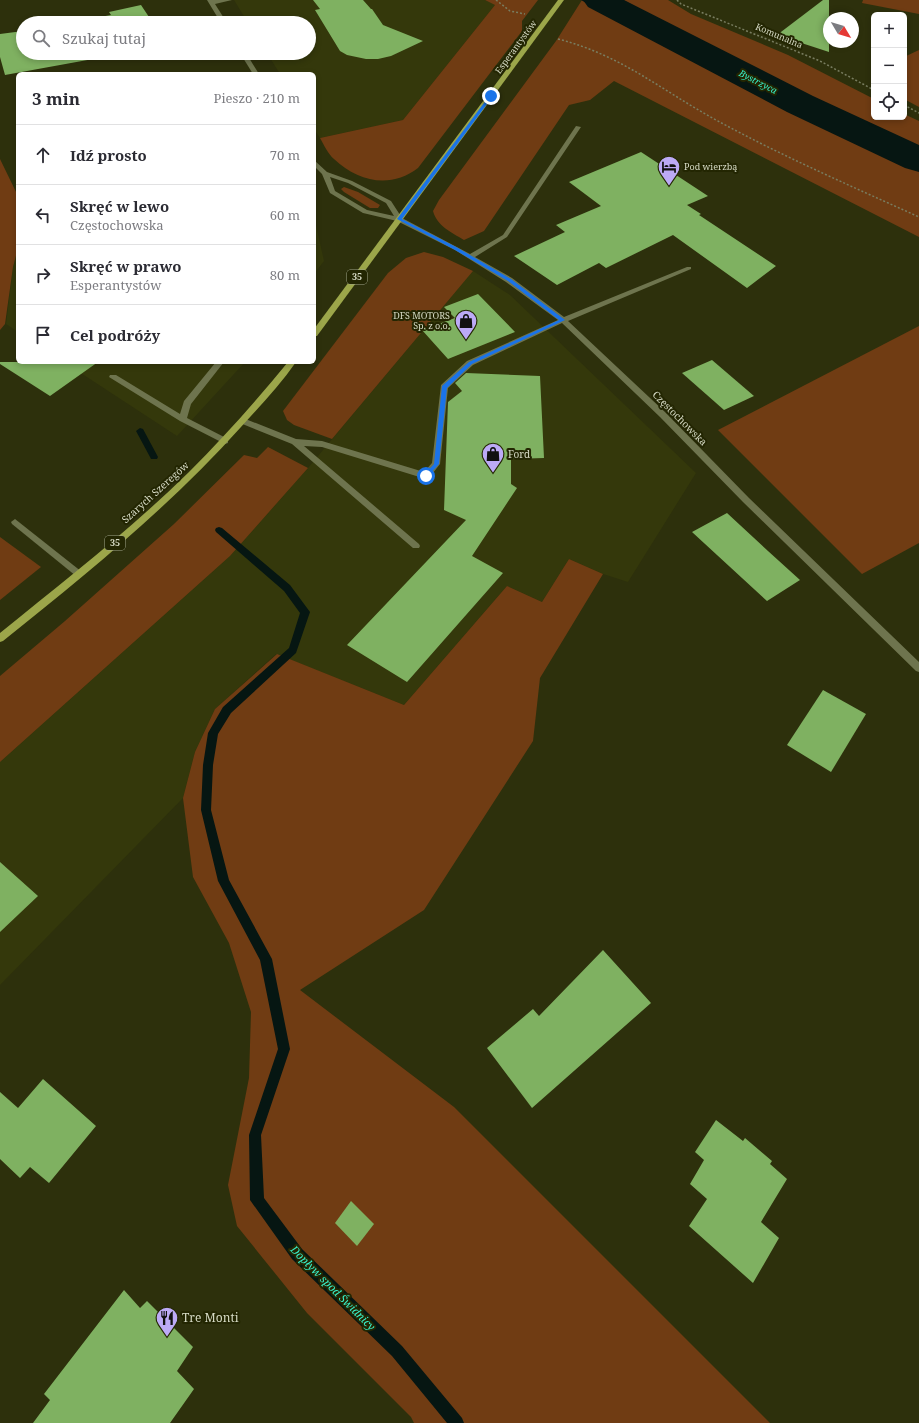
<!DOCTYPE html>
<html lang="pl">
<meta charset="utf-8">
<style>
:root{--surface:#fff;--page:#f2f2f3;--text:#2b2b33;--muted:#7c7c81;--line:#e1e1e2}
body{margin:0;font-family:"Noto Serif",serif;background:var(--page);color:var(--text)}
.controls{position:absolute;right:12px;top:12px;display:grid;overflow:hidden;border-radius:6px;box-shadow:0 2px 6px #0003}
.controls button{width:36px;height:36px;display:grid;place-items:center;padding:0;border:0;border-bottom:1px solid var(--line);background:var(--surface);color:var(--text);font:20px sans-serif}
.compass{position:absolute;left:823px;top:12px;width:36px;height:36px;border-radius:50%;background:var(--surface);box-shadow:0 2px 6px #0003;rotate:128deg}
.stop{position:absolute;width:12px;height:12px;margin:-9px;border:3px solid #1a73e8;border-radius:50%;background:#fff}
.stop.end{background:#1a73e8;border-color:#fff;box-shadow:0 1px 4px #0008}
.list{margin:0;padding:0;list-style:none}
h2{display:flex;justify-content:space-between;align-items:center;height:52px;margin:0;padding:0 16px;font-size:17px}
h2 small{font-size:13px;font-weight:400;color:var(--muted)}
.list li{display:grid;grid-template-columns:26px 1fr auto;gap:12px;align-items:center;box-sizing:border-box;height:60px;padding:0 16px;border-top:1px solid var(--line)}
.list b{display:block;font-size:15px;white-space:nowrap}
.list p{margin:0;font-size:13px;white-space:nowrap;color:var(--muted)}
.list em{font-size:13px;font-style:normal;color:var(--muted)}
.icon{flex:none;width:22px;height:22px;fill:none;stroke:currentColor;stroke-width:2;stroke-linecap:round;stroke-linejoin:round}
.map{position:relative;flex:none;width:919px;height:1423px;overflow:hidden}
.search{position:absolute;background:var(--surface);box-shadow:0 2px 6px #0003;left:16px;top:16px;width:300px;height:44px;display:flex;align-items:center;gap:10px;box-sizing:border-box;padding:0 14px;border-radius:22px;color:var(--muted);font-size:15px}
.panel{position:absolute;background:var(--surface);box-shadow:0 2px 6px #0003;left:16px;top:72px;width:300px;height:292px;border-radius:6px}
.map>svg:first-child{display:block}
.built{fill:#34380b}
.green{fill:#703c13}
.water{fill:#061612}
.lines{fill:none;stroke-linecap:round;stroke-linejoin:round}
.stream{fill:#061612;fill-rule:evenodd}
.river{fill:#061612;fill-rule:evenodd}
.building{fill:#7fb161}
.path{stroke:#797d60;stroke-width:1.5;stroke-dasharray:2 2;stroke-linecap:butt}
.minor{fill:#6e744e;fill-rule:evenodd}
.major{fill:#9ca64a;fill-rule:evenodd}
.route{fill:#1a73e8}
.labels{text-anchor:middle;stroke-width:4;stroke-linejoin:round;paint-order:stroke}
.far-street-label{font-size:9px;fill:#d6dac5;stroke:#232602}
.far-water-label{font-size:9px;font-style:italic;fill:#38f1cb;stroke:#232602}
.far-poi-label{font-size:9px;fill:#d6dac5;stroke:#232602;text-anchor:start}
.shield{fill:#232602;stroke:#a0a48a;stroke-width:1}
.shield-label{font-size:9px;font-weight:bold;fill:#d6dac5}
.street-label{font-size:10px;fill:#d6dac5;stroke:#232602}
.poi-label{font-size:10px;fill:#d6dac5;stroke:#232602;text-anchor:start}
.water-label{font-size:11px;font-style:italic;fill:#38f1cb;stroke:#232602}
.near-poi-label{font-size:12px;fill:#d6dac5;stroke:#232602;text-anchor:start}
</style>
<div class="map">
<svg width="919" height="1423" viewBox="0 0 919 1423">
<rect width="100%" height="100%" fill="#2d300c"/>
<g class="built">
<path d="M234,0H485L495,5L403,120L320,138L314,129V74H280L267,53H309V23H248Z"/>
<path d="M314,216L324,261L314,274Z"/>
<path d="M18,248V332L6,324L13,267Z"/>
<path d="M473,271L510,295L696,473L628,582L603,574L569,559L542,602L507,586L404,705L276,654L215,709L195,752L183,798L0,985V762L230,556L308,468Z"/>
<path d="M64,362H245L177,436Z"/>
</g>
<g class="green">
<path d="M485,0H538L522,21V31L418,168C391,189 358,182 334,159C328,154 324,145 320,138L403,120L495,5Z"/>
<path d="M582,0H668L691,14L788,55L874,99V117H904V114L919,121V237L614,81L590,100L569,105L484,231L464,240C451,232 437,226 433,211L439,200L556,41Z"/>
<path d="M863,0H919V14L862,3Z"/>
<path d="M919,50V107L904,99V57Z"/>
<path d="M0,159L17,194L18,201V248L13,267L5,324L0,330Z"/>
<path d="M344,187L358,192L380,205L378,208H370L344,192L341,189Z"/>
<path d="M424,252L443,257L473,271L332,439L294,425L287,420L283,411L388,273L406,258Z"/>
<path d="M919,326V543L862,574L718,430Z"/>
<path d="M268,447L308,468L230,556L0,762V676L65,621L174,524L244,455L257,458Z"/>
<path d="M0,537L41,567L0,600Z"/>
<path d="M569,559L603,574L540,678L533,741L424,910L300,990L454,1107L770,1423H414L411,1417L307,1313L237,1226L228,1185L249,1078L251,1012L229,943L193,877L183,798L195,752L215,709L277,654L404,705L507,586L542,602Z"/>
</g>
<path class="water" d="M581,0H623L655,17L629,27Z"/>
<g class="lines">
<g class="stream">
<path d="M140,428L143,429L158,457L157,459H151L150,457L136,431Z"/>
<path d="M219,527L222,528L290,585L310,612L296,653L231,713L218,734L213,765L211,810L229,880L272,959L290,1049L261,1135L264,1198L302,1249L402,1346L462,1418L464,1423H447L392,1356L292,1259L250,1200L249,1135L278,1049L260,960L218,881L201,810L203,765L208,733L223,707L289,648L300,613L284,591L216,532L215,530L216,528Z"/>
</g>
<path class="river" d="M583,0H624L813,96L919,145V172L905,168L787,112L588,7Z"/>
</g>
<g class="building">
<path d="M313,0H363L371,9H372L383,25L423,41L391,56L378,59H366L347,55L340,51L315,10L320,9Z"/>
<path d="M823,0H829V52L777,35Z"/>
<path d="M141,5L153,23H67L111,15L109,12Z"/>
<path d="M23,31V53H126L5,75L0,57V34Z"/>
<path d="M641,152L708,196L687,205L701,214L699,215L776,266L747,288L673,235L606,268L599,263L557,285L514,256L565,232L556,225L601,206L569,182Z"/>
<path d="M478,294L515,332L448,359L422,330L455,318L444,307Z"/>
<path d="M712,360L754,396L724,410L682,373Z"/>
<path d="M0,362H98L50,396L0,364Z"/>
<path d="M466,373L540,376L544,458L511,459V484L517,488L472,556L503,573L407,682L347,645L466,520L444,510L448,402L462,391L455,383Z"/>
<path d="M727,513L768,551L800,580L767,601L692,532Z"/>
<path d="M823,690L866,714L831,772L787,745Z"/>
<path d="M0,862L38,896L0,932Z"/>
<path d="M603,950L651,1003L532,1108L487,1048L533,1009L539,1016Z"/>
<path d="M43,1079L96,1126L49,1183L30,1167L20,1178L0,1159V1092L18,1108Z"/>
<path d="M716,1120L743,1141L745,1138L772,1161L770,1164L787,1179L761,1222L779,1238L753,1283L689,1226L707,1199L690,1184L704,1160L695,1152Z"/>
<path d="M351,1201L374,1224L357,1246L335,1223Z"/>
<path d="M124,1290L140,1308L147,1301L193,1347L177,1371L194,1389L170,1423H33L50,1400L44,1394Z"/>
</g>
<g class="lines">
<g class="path">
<path d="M496,0L510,11L525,14"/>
<path d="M677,0L681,4L820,61L874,90"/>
<path d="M558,39C621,55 661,90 716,120C782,156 851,186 919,217"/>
<path d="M904,105L919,113"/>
</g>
<g class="minor">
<path d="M207,0H232L215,4L227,23H221Z"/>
<path d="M240,53H246L259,74H253Z"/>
<path d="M576,126L581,127L507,237L475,257L512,278L564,317L687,267H691V269L568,321L666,413L749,498L919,662V672L916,671L743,502L660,417L562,323L473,365L448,388L440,464L429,478L426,479L322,447L304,446L419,544L420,546L419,548H413L292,444L240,423V419L243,418L296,439L322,441L424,472L432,463L441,385L467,361L558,320L506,282L455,250L397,221L363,213L330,193L322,174L314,166V160L327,172L352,181L391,201L402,218L470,254L503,235ZM330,177L348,183L386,203L394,216L367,210L335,191Z"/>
<path d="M216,362H224L191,404L187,418L228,439V443L225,444L180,421L109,377L110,375H116L180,414L184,401Z"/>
<path d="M15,519L82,572L84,574L82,576H76L12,524L11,522Z"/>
</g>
<g class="major">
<path d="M558,0H564L317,336H314V329Z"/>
<path d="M288,362H296C280,385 260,406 241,427C170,506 87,574 3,641L0,642V633C64,581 130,530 189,472C224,437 257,400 288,362Z"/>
</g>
</g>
<path class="route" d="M490,95L493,96L402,219L458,248L511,279L565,320L472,364L447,388L439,464L426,478L423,476L434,464L442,386L469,362L559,320L508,281L455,250L397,219Z"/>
<defs>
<g id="hotel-pin" transform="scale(1.15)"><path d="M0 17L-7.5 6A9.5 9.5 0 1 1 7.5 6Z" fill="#bcaaf6" stroke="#232602"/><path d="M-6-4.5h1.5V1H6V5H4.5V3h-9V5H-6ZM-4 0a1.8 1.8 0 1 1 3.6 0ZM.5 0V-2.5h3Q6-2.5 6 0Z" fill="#111"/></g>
<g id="shop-pin" transform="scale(1.15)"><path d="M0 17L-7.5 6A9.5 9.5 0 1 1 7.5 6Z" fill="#bcaaf6" stroke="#232602"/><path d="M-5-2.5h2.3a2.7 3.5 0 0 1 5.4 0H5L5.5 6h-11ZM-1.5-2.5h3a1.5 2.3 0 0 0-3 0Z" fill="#111"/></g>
<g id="restaurant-pin" transform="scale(1.15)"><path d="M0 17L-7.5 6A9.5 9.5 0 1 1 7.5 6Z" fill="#bcaaf6" stroke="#232602"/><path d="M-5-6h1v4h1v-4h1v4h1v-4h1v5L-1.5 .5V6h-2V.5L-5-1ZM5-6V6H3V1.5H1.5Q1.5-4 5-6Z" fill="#111"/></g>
</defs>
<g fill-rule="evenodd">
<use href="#hotel-pin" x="669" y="167"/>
<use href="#shop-pin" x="466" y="321"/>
<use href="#shop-pin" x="493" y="454"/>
<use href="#restaurant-pin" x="167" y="1318"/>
</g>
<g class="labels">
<g class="far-street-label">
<text transform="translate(779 36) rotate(23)" y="3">Komunalna</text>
<text transform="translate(516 47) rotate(-54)" y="3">Esperantystów</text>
</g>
<g class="far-water-label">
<text transform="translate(758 82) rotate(27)" y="3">Bystrzyca</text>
</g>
<g class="far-poi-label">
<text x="684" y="170">Pod wierzbą</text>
<text x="450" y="319" text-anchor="end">DFS MOTORS<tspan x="450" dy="10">Sp. z o.o.</tspan></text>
</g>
<g class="shield">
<rect x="347" y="270" width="20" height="14" rx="3"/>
<rect x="105" y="536" width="20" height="14" rx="3"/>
</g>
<g class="shield-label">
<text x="357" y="280">35</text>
<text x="115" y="546">35</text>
</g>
<g class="street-label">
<text transform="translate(680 418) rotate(45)" y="4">Częstochowska</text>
<text transform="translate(155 492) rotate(-42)" y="4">Szarych Szeregów</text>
</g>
<g class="poi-label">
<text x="508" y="458">Ford</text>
</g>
<g class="water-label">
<text transform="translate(333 1288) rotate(45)" y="4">Dopływ spod Świdnicy</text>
</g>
<g class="near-poi-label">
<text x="182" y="1322">Tre Monti</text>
</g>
</g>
</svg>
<div class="controls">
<button>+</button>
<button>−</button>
<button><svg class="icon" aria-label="locate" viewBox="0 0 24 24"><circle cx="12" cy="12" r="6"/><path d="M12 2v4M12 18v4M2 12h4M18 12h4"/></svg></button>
</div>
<svg class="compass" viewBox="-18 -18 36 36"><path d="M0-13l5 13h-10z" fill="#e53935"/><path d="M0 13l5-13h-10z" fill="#7c7c81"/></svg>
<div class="stop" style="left:426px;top:476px"></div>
<div class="stop end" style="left:491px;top:96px"></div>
<div class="search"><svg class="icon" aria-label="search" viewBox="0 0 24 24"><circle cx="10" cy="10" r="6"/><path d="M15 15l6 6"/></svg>Szukaj tutaj</div>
<section class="panel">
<h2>3 min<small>Pieszo · 210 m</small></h2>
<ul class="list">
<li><svg class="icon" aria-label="ahead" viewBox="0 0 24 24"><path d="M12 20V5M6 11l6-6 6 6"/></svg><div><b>Idź prosto</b></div><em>70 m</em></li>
<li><svg class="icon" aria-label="left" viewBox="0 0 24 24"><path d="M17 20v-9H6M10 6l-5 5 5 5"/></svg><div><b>Skręć w lewo</b><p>Częstochowska</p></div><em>60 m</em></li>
<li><svg class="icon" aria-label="right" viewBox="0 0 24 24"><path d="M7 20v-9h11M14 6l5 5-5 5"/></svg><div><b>Skręć w prawo</b><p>Esperantystów</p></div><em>80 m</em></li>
<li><svg class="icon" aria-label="arrive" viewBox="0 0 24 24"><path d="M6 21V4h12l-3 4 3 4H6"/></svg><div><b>Cel podróży</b></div></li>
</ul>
</section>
</div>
